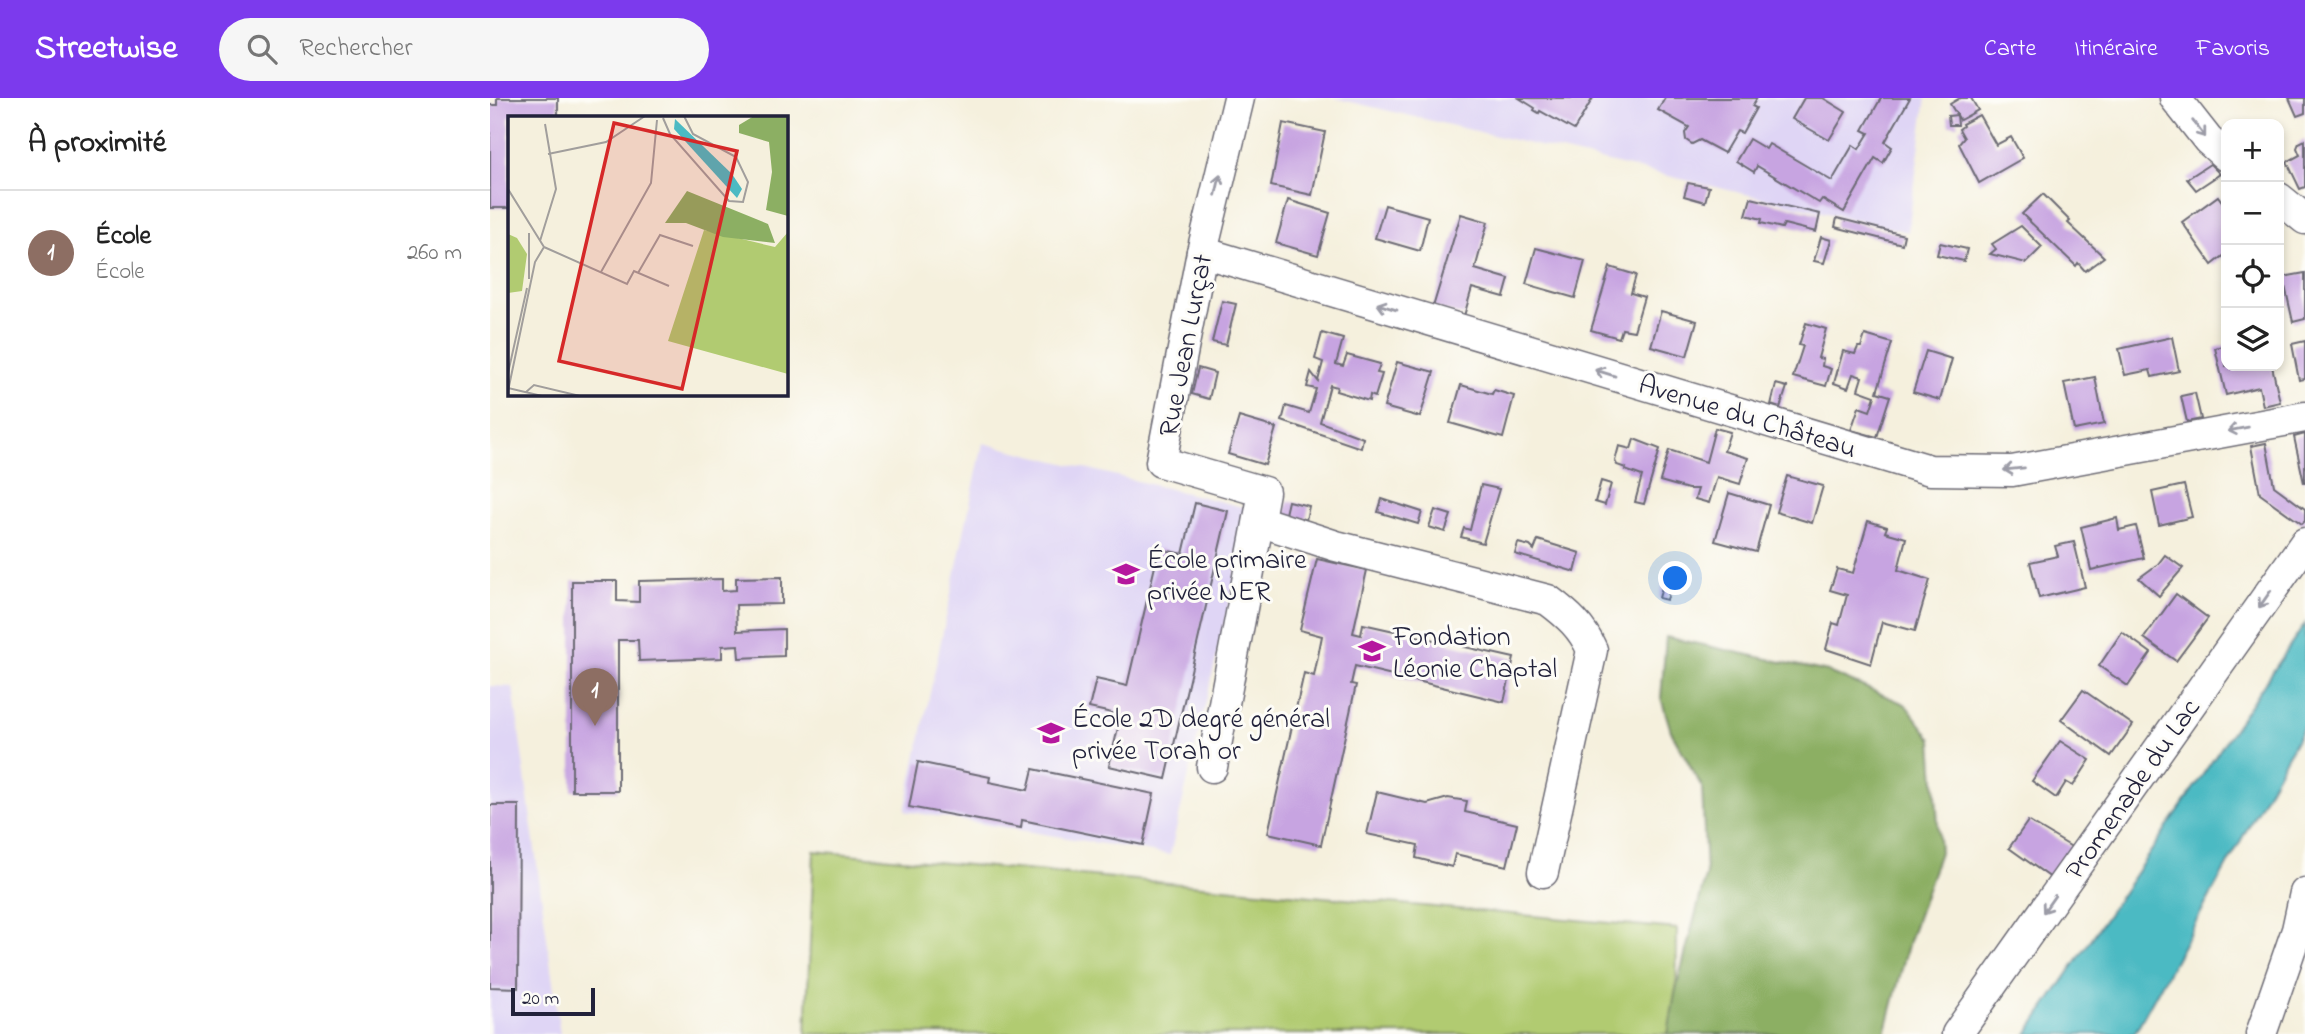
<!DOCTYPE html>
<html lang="fr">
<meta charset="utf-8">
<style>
:root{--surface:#fff;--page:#f6f6f6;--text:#222;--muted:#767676;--line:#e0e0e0;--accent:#7c3aed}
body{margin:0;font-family:"Indie Flower",sans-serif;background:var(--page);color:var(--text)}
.controls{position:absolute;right:21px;top:21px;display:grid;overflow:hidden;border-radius:14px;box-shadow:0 4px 10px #0003}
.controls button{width:63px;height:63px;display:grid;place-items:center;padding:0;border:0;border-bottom:2px solid var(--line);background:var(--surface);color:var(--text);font:35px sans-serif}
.scale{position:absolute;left:21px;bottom:18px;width:84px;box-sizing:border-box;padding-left:7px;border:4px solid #22223b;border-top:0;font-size:19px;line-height:24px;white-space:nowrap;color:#22223b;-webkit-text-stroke:5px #fdfcf7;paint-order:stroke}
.you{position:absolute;left:1186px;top:481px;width:24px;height:24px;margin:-18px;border:5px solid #fff;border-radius:50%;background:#1a73e8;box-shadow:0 0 0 10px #1a73e833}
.badge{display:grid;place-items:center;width:46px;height:46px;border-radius:50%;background:var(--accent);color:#fff;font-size:23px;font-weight:700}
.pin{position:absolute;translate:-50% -58px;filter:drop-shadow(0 2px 4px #0008)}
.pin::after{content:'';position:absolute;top:37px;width:24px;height:21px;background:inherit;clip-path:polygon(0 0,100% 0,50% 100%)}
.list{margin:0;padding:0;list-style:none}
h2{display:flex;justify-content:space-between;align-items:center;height:91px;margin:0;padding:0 28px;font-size:30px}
h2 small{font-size:23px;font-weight:400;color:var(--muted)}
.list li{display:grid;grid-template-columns:46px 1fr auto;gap:21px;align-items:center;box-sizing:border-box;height:126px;padding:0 28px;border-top:2px solid var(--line)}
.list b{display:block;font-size:26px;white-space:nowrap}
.list p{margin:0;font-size:23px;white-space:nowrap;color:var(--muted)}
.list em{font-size:23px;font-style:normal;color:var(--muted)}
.icon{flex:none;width:38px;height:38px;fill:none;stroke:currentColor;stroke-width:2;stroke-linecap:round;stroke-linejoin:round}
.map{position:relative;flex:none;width:1815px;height:936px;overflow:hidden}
header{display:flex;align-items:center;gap:42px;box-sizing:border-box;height:98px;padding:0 35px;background:var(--accent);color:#fff}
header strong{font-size:33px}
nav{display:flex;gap:38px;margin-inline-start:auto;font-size:24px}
.search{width:490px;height:63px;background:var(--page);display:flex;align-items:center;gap:18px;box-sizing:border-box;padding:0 24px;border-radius:38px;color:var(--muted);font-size:26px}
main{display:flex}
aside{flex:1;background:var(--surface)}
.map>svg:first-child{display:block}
.built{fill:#dfd5f5}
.green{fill:#b1cb71;stroke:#6a7656;stroke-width:2}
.forest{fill:#8caf63;stroke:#57684f;stroke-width:2}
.water{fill:#4bbac3;stroke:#366e7f;stroke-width:2}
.building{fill:#c7a4e1}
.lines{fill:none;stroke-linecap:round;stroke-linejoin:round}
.minor-casing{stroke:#6c6a74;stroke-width:33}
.minor{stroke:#fff;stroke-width:30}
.oneway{stroke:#9c9ca7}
.labels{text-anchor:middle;stroke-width:6;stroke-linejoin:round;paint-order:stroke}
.street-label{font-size:28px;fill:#22223b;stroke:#fdfcf7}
.poi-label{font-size:28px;fill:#22223b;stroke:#fdfcf7;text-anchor:start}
.inset-road{fill:none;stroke:#a19e9c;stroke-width:2}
.view{fill:#d62828;fill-opacity:0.15;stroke:#d62828;stroke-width:3.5}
.inset-edge{fill:none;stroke:#22223b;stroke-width:3.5}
</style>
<header>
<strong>Streetwise</strong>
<div class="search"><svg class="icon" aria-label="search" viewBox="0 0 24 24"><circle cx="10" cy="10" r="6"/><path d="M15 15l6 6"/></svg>Rechercher</div>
<nav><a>Carte</a><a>Itinéraire</a><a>Favoris</a></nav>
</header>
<main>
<aside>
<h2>À proximité<small></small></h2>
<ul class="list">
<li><span class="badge" style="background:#8d6e63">1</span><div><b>École</b><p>École</p></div><em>260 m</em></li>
</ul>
</aside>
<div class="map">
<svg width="1815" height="936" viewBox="0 0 1815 936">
<rect width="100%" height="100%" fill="#fdfcf7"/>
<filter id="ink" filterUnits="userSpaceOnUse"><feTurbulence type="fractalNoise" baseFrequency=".0143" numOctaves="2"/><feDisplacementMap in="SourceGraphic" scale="14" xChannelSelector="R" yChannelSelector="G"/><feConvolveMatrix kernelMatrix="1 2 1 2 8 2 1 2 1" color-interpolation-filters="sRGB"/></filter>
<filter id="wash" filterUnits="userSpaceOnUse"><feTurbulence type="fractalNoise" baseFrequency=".00686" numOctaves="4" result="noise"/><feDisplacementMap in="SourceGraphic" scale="28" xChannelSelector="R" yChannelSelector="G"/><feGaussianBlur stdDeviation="1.57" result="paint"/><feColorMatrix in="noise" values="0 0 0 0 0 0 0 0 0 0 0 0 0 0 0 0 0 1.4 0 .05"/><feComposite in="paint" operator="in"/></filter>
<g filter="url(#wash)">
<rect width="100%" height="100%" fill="#f5f0dd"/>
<g class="built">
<path d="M844,0H1436L1418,134Z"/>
<path d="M493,345L761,411L680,757L415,713Z"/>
<path d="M0,588L23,589L70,936H0Z"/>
</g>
<path class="green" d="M324,753L1187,831L1186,936H316Z"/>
<path class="forest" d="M1176,539L1338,574L1415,606L1442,641L1450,754L1419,843L1395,936H1178L1185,895L1216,776L1212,689L1181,633L1171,600Z"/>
<path class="water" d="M1815,526V626L1644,936H1537Z"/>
<g id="blocks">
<g class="building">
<path d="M7,0H68V19H19V110H0V7H7Z"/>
<path d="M1029,0H1103L1084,32L1050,13L1049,15L1044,12L1045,10Z"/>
<path d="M1175,0H1267L1262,8L1266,10L1252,35L1247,33L1234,55L1210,42L1202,46L1196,42L1195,35L1199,29L1168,12Z"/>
<path d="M1314,0H1333L1356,14L1339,42L1302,21Z"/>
<path d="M1391,0H1420L1395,44L1402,49L1393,65L1385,60L1354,114L1332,101L1329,105L1267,68L1264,74L1246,63L1259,41L1276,51L1279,46L1342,83L1363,47L1369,51L1379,35L1373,32Z"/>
<path d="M1470,0H1481L1488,12L1470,22L1460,6Z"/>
<path d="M1799,0H1815V15L1807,18Z"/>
<path d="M1467,17L1468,27H1459L1458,18Z"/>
<path d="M1489,17L1506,47L1521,39L1533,60L1489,85L1469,46L1474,40L1469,31L1473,28L1472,26Z"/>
<path d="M793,25L835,34L822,97L781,88Z"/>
<path d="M1815,42V89L1810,91L1797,64L1810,57L1807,50L1809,45Z"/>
<path d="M1720,66L1730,76L1706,92L1697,81Z"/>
<path d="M1198,85L1219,89L1215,104L1194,98Z"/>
<path d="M1553,96L1580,123L1578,125L1614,159L1595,173L1588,165L1586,168L1532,116Z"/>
<path d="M1728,98L1736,109V156L1722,167L1692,124Z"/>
<path d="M1261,100L1330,116L1326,134L1294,126L1292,130L1271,125L1272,121L1256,117Z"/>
<path d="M798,102L840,115L828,157L786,145Z"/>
<path d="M895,107L938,119L930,153L885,140Z"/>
<path d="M971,116L998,124L985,171L1019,181L1014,199L982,190L974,218L943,209Z"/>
<path d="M1347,120L1414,137L1412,146L1345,129Z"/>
<path d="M1531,128L1552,149L1536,165L1500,156L1506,151L1502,146Z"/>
<path d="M1331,139L1341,142L1334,165L1324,163Z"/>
<path d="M1450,145L1477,151L1474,163L1447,157Z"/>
<path d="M1046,150L1095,163L1085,200L1036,186Z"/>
<path d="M1120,169L1146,177L1141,195L1154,199L1144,233L1132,231L1129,240L1101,232Z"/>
<path d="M1815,175V221L1803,224L1793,179Z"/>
<path d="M732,203L746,206L736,247L722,244Z"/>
<path d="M1171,213L1207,223L1197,258L1161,248Z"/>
<path d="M1316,225L1336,231L1328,260L1333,261L1332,268L1341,271L1336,288L1303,279L1313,248L1309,247Z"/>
<path d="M832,235L853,241L846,266L853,268L857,257L890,266L887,275L892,276L885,299L880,297L879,303L846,293L847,289L840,287L830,324L873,340L871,350L792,323L796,308L819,315L826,291L817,289L821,274L828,283L833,264L825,261Z"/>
<path d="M1375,237L1402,245L1387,294L1400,298L1387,339L1361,332L1369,309L1380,313L1385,298L1368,292L1372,279L1363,276L1358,290L1344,285L1353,253L1365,256L1368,249H1371Z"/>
<path d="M1682,239L1689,273L1662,279L1660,272L1635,277L1629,251Z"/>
<path d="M1815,243V281L1809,282L1802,246Z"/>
<path d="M1736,247V268H1782L1790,304L1773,308L1769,289L1736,297L1725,250Z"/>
<path d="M1436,253L1462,261L1450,302L1423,294Z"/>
<path d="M907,264L944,274L930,319L894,309Z"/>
<path d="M708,270L725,275L719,301L702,296Z"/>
<path d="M1605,279L1614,326L1584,332L1574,285Z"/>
<path d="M1286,286L1297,289L1290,310L1281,307Z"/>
<path d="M971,287L1002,296L1004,292L1024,298L1013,340L960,325Z"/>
<path d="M1705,295L1711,321L1697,324L1691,298Z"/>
<path d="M749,319L786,330L775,367L738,356Z"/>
<path d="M1225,330L1240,334L1234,353L1258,360L1250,386L1227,379L1219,405L1205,401L1208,391H1198L1170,383L1179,352L1216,364Z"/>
<path d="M1815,336V385H1814L1804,339Z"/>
<path d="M1144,341L1170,351L1154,406L1145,404L1152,378L1135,372L1136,370L1127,367L1125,363L1129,348L1141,351Z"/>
<path d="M1776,345L1784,388L1815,411V423L1812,426L1770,396L1761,348Z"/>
<path d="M1297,378L1333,388L1322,425L1286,414Z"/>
<path d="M1111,383L1121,386L1115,407L1105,404Z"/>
<path d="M991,387L1009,391L993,445L971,439L974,430L980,432Z"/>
<path d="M1694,387L1702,419L1669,427L1662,394Z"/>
<path d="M1239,395L1279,407L1266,454L1225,443Z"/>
<path d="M892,401L932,414L928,426L888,414Z"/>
<path d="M798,403L819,408L816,422L795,416Z"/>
<path d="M705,405L738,413L676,681L619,668L631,617L599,610L606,581L637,588L669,451L693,456Z"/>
<path d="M945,412L961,417L955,434L939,429Z"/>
<path d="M1627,420L1629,432L1646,428L1654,460L1601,472L1591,429Z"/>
<path d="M1378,423L1397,429L1395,434L1416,440L1408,472L1440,482L1425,533L1392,524L1381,566L1336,551L1343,525L1349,527L1357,497L1340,492L1347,471L1363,475Z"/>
<path d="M1048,442L1090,455L1085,474L1025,456L1028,445L1040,448L1044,452Z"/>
<path d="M1584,444L1595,489L1549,500L1540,464L1568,458L1565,448Z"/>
<path d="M1675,457L1693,470L1669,498L1649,480L1668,466Z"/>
<path d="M827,461L877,472L863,535L871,537L873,526L1024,560L1014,604L865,568L861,586L866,587L831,747L778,735L814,575L824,578L832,538L810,532Z"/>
<path d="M292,479V506L246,507L247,533L294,531V558L249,560L248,547L232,548V560L149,563L148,542H128V693H82V483H127V503L149,504V483L232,481V493L246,492V480Z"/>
<path d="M1172,489L1180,491L1177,502L1169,500Z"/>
<path d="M1686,496L1718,520L1686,563L1654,540Z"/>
<path d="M1632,534L1661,555L1638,588L1609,568Z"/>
<path d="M1593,592L1643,627L1621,658L1571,622Z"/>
<path d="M1570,643L1600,662L1583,688L1576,684L1566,700L1542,683Z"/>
<path d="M428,664L500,679L499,684L538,692L543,671L664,696L653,747L532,722L531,730L419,709Z"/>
<path d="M887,694L937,706L958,700L977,703L975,714L1027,726L1017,768L965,756L962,769L926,760L928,747L877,736Z"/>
<path d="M0,707H29L28,890L0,889Z"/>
<path d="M1538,723L1585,751L1564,782L1519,750Z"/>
</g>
</g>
</g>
<g filter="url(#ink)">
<use href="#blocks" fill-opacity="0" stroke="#6c6a74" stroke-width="2"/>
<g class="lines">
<g class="minor-casing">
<g id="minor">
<path d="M1685,0L1718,42L1736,58"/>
<path d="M1789,100L1815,121"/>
<path d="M712,154L1440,372L1522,373L1815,319"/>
<path d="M769,423L846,448L1058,502C1078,517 1092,529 1102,552L1053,774"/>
<path d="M722,669L774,394L671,364L712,154L749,0"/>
<path d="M1467,936L1815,445"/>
<path d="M1771,936L1807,832L1815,795"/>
</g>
</g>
<use href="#minor" class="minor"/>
</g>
<defs><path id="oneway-shaft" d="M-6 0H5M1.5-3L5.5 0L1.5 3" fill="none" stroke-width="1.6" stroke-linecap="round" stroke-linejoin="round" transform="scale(1.75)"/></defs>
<g class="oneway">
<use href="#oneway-shaft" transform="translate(1709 31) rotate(53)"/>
<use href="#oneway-shaft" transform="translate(728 87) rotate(-77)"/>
<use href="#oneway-shaft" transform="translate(897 209) rotate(-163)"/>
<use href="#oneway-shaft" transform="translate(1115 275) rotate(-163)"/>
<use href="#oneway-shaft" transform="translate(1748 331) rotate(170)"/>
<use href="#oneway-shaft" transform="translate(1524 371) rotate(174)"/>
<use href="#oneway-shaft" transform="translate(1775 501) rotate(125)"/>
<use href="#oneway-shaft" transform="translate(1559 806) rotate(125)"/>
</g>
</g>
<defs>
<g id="school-bare" transform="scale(2.1)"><path d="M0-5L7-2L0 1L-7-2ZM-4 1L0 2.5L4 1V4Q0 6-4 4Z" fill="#b5179e" stroke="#fdfcf7" stroke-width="2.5" paint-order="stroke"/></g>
<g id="university-bare" transform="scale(2.1)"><path d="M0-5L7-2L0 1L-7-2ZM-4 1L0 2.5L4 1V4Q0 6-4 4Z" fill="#b5179e" stroke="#fdfcf7" stroke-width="2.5" paint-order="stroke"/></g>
</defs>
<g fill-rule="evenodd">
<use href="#school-bare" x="636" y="476"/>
<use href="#university-bare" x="882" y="553"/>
<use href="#school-bare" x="561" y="635"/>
</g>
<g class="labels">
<g class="street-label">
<text transform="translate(694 247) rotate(-79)" y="10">Rue Jean Lurçat</text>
<text transform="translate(1258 317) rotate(17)" y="10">Avenue du Château</text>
<text transform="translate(1641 690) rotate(-55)" y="10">Promenade du Lac</text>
</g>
<g class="poi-label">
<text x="657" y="470">École primaire<tspan x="657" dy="32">privée NER</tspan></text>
<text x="903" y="547">Fondation<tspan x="903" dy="32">Léonie Chaptal</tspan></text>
<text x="582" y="629">École 2D degré général<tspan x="582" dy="32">privée Torah or</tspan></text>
</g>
</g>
<g transform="translate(18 18)">
<rect width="280" height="280" fill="#f5f0dd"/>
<path d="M196,114L267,131L280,116V258L160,225ZM0,118L9,122L19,138L14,175L0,177Z" fill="#b1cb71"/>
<path d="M246,0H280V100L258,94L264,56L261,26L231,17V9ZM179,75L260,108L267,127L215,121L178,107H157Z" fill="#8caf63"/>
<path d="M167,3L224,58L234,73L229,82L166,13Z" fill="#4bbac3"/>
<path class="inset-road" d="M155,2L162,18L221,85L235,86L240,66L228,41L185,18L176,0M40,38L98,26L137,0M0,73L36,131L27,146L0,275M21,117V163M32,125L48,73L37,8M36,131L119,168L126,155L161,170M93,156L143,67L149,4M130,157L152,119L185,130M0,257L19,172M0,272L34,280M18,276L26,269L72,280"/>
<path class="view" d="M106,7L229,35L174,273L51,245Z"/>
<rect width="280" height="280" class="inset-edge"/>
</g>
</svg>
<div class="controls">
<button>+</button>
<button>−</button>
<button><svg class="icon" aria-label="locate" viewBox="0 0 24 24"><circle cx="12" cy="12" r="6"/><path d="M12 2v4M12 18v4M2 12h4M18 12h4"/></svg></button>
<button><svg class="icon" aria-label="layers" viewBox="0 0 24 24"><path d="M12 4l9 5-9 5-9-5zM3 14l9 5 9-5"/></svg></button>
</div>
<div class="scale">20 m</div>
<div class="you"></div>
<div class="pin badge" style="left:105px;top:628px;background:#8d6e63">1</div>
</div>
</main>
